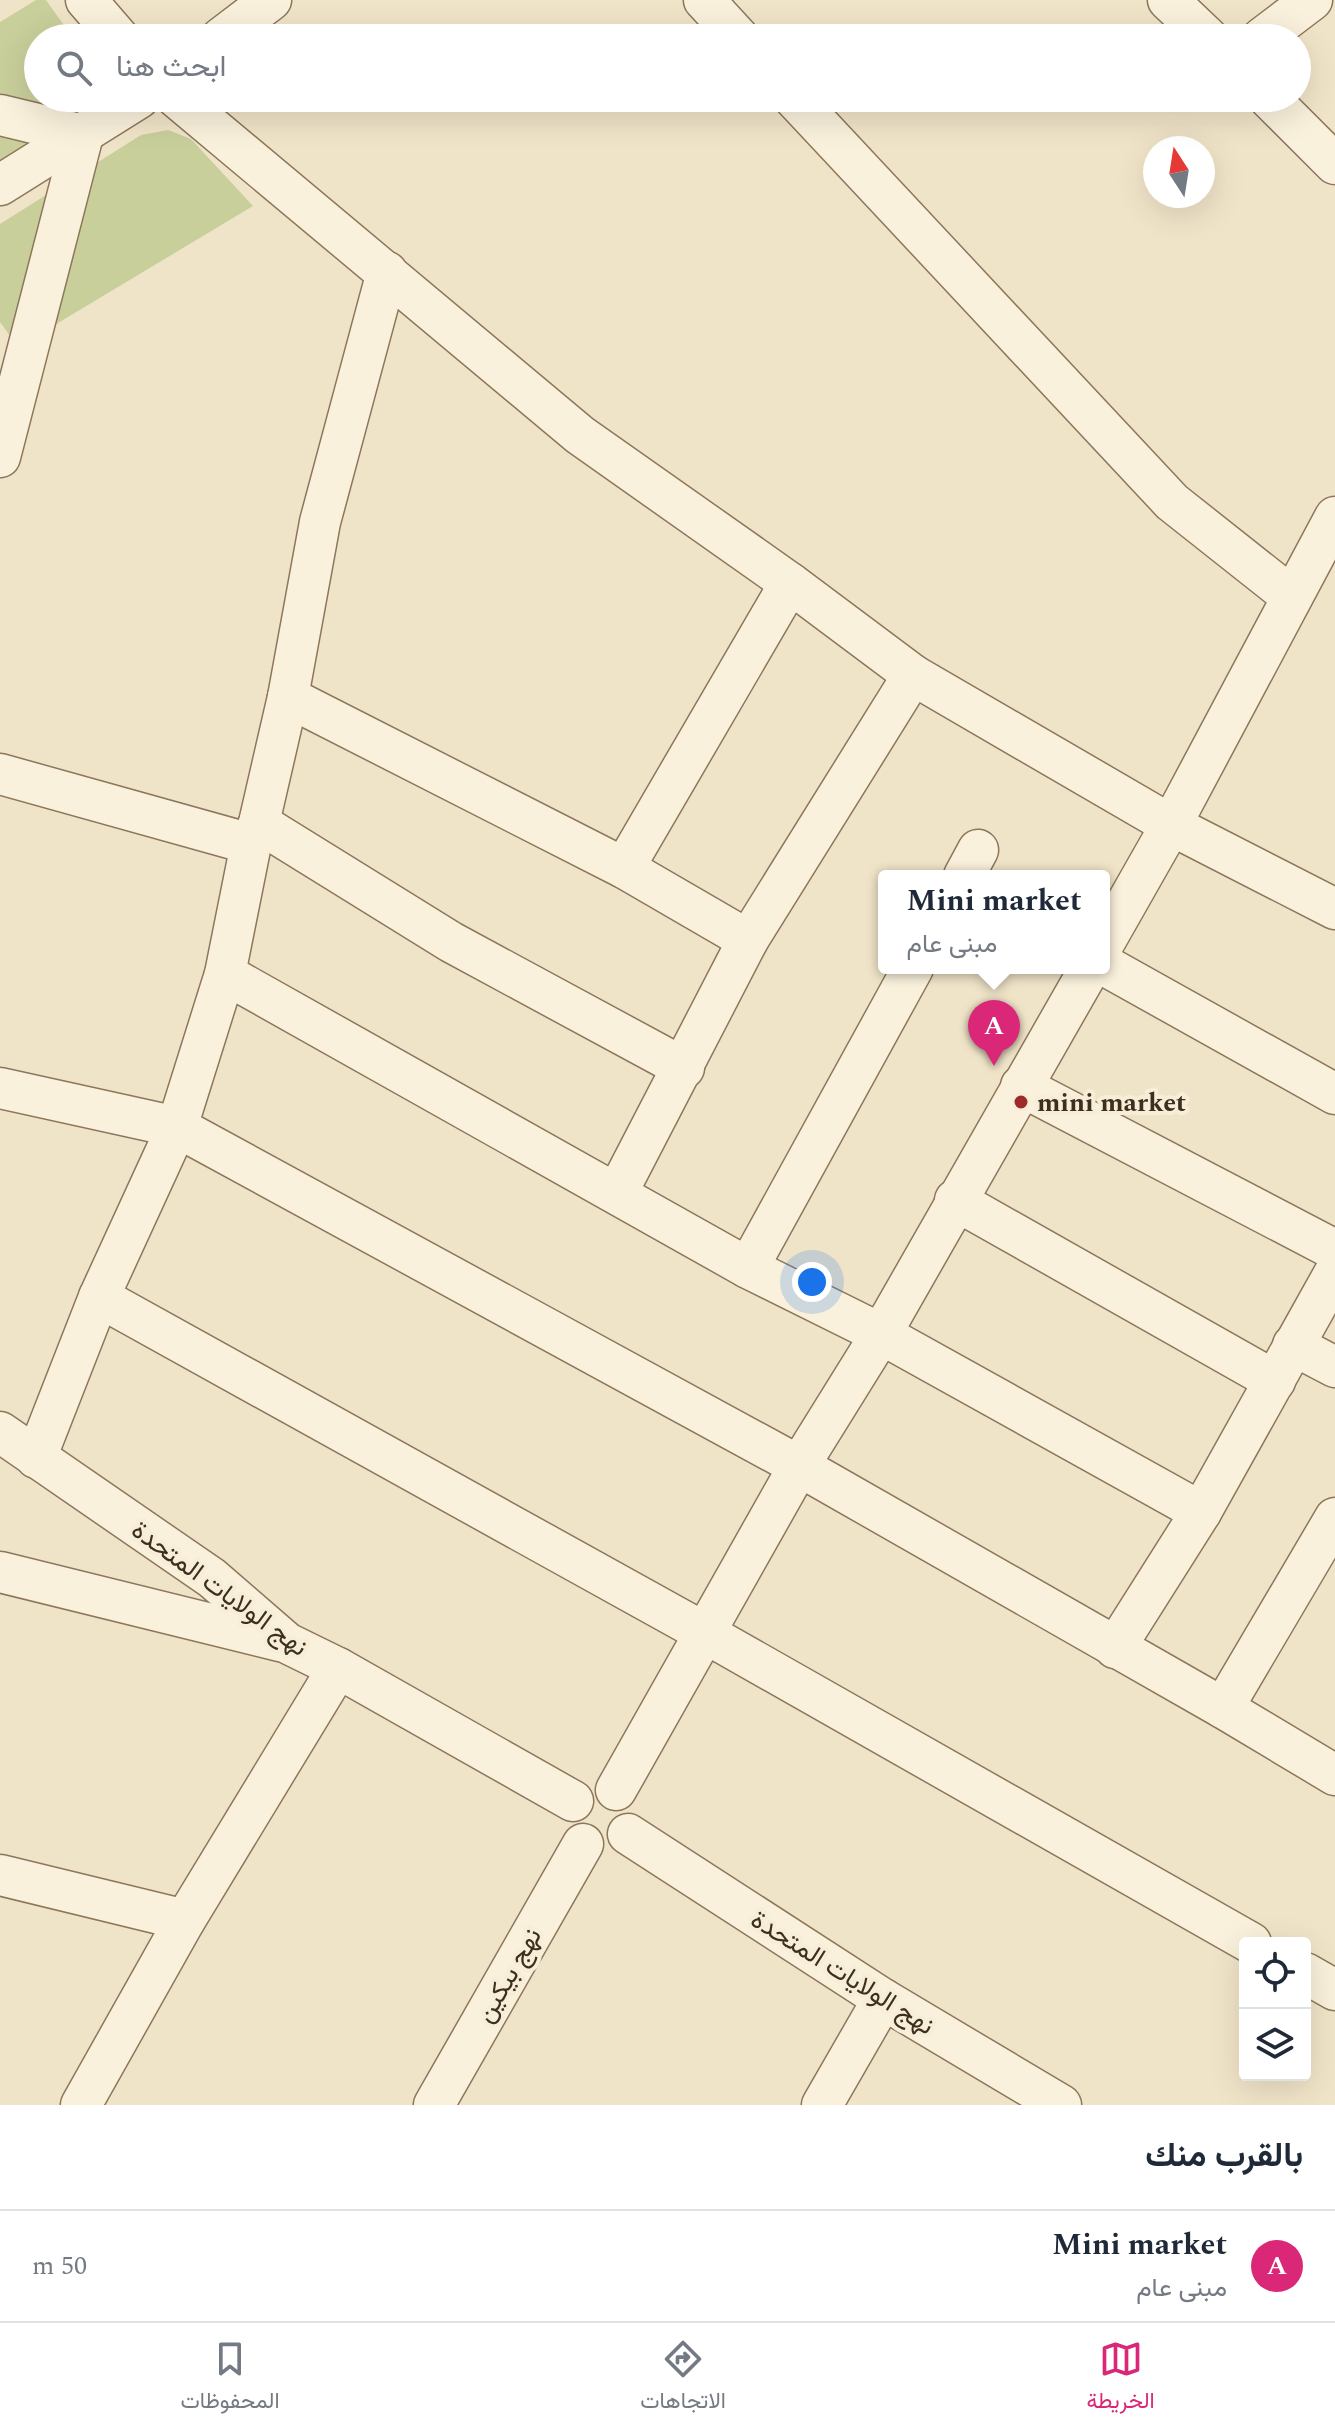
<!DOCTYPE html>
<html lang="ar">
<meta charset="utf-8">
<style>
:root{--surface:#fff;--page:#f2f2f3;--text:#1f2937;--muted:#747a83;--line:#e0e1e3;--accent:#db2777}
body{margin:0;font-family:Spectral,Vazirmatn,serif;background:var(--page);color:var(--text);direction:rtl}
.controls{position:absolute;right:24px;bottom:24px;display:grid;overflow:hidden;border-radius:8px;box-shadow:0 8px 32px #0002}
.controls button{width:72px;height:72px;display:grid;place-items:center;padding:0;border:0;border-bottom:2px solid var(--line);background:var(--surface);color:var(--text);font:40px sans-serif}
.compass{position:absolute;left:1143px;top:136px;width:72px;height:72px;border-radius:50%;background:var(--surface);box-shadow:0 8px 32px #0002;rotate:348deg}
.you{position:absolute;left:812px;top:1282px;width:28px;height:28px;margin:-20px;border:6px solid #fff;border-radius:50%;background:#1a73e8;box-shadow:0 0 0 12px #1a73e833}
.badge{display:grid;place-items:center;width:52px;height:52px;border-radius:50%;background:var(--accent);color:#fff;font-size:26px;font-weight:700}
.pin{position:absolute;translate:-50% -66px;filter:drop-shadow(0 2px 4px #0008)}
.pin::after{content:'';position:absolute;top:42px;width:28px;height:24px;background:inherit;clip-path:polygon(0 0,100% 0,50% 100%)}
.popup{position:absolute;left:878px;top:870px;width:232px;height:104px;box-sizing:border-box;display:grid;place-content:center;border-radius:8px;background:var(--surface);filter:drop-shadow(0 2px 6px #0005);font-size:26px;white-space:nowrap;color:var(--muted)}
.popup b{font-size:30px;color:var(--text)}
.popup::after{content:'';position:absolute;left:50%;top:100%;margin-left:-16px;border:16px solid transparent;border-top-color:var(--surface)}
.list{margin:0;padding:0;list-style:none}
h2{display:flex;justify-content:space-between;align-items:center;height:104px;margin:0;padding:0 32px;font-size:34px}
h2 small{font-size:26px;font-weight:400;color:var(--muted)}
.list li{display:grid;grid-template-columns:52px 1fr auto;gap:24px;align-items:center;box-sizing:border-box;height:112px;padding:0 32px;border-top:2px solid var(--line)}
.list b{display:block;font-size:30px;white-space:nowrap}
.list p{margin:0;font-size:26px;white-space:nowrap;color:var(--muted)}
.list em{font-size:26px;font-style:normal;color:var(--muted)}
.icon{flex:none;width:44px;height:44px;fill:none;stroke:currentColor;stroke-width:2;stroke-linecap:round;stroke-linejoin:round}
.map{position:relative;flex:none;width:1335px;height:2105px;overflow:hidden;direction:ltr}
.search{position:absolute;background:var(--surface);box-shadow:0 8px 32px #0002;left:24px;right:24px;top:24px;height:88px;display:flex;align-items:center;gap:20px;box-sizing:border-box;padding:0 28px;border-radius:44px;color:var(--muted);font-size:30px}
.sheet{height:216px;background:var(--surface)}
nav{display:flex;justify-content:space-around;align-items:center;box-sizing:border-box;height:112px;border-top:2px solid var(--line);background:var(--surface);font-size:22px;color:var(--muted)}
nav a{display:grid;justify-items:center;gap:4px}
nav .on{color:var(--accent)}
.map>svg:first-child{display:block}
.green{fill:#c9cf9b}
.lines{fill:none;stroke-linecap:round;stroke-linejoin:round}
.minor-casing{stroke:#8d765c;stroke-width:43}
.minor{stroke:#faf1dc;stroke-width:40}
.poi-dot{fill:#9e2a2b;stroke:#f7eed8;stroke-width:3}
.labels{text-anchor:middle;stroke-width:8;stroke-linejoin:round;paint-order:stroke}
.poi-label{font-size:26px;font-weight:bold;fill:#3d2e20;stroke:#f7eed8;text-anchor:start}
.street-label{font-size:26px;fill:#3d2e20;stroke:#f7eed8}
</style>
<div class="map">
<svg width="1335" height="2105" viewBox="0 0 1335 2105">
<rect width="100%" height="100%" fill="#f0e4c8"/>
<g class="green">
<path d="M36,0H46L73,38H38V98H84L81,109L0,160V22Z"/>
<path d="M168,130L191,139L253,206L18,347L0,322V224L141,135Z"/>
</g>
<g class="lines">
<g class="minor-casing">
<g id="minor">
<path d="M86,0L119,38"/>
<path d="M704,0L739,38"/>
<path d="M1168,0L1208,38"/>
<path d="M221,38L271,0"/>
<path d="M1262,38L1312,0"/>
<path d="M177,98L580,435L790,583L913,675L1171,825L1335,909"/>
<path d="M794,98L1172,502L1292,597"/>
<path d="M1269,98L1335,164"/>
<path d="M0,115L83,135L0,457"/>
<path d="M0,185L139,98"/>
<path d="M288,697L624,868L748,940"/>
<path d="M0,774L251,844"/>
<path d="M259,823L451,942L684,1068"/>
<path d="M624,868L790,583"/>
<path d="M964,876L978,850"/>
<path d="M1104,943L1171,825L1335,517"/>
<path d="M1104,965L1335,1094"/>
<path d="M225,974L748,1268L881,1334L1201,1512"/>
<path d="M1021,1086L1335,1250"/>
<path d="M0,1088L177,1127L799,1466L1223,1708L1335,1775"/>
<path d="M617,1193L748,940L913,675"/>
<path d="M955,1200L1275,1381"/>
<path d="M748,1268L913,968"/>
<path d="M99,1297L705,1633L1251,1943"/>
<path d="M1293,1345L1335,1367"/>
<path d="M0,1432L212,1578L287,1643L338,1668L573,1801"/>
<path d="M36,1458L99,1297L177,1127L225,974L251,844L259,823L288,697L320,522L387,272"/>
<path d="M0,1572L280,1641"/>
<path d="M1115,1648L1201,1512L1335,1272"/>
<path d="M1223,1708L1335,1518"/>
<path d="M616,1790L799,1466L881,1334L1090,968"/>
<path d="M628,1834L883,1999L1061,2105"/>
<path d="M0,1875L185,1920"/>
<path d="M1305,1973L1335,1990"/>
<path d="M81,2105L185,1920L338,1668"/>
<path d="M434,2105L583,1844"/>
<path d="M822,2105L883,1999"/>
</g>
</g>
<use href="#minor" class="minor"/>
</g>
<circle class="poi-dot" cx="1021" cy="1102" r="8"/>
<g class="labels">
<g class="poi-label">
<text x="1037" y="1111">mini market</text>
</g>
<g class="street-label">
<text transform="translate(220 1588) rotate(36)" y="9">نهج الولايات المتحدة</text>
<text transform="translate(843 1972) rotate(32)" y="9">نهج الولايات المتحدة</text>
<text transform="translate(508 1975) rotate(-60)" y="9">نهج بيكين</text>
</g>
</g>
</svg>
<div class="controls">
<button><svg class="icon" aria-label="locate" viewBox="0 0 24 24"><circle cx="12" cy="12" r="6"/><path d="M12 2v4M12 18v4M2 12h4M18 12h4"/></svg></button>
<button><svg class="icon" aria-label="layers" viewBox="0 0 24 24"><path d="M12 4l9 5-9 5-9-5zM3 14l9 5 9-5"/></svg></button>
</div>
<svg class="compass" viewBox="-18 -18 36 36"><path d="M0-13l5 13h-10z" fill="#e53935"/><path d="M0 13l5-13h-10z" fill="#747a83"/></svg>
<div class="you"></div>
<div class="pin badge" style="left:994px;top:1066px">A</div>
<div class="popup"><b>Mini market</b>مبنى عام</div>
<div class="search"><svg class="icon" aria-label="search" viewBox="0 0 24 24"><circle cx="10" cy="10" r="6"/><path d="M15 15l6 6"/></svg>ابحث هنا</div>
</div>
<section class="sheet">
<h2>بالقرب منك<small></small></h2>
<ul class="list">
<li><span class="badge">A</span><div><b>Mini market</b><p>مبنى عام</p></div><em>50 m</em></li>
</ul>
</section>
<nav>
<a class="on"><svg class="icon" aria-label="map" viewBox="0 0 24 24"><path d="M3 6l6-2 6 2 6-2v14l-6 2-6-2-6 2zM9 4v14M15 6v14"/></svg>الخريطة</a>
<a><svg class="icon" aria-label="directions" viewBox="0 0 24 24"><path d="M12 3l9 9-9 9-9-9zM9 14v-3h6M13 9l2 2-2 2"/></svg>الاتجاهات</a>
<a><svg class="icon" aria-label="saved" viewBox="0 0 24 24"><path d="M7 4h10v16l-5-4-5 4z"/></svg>المحفوظات</a>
</nav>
